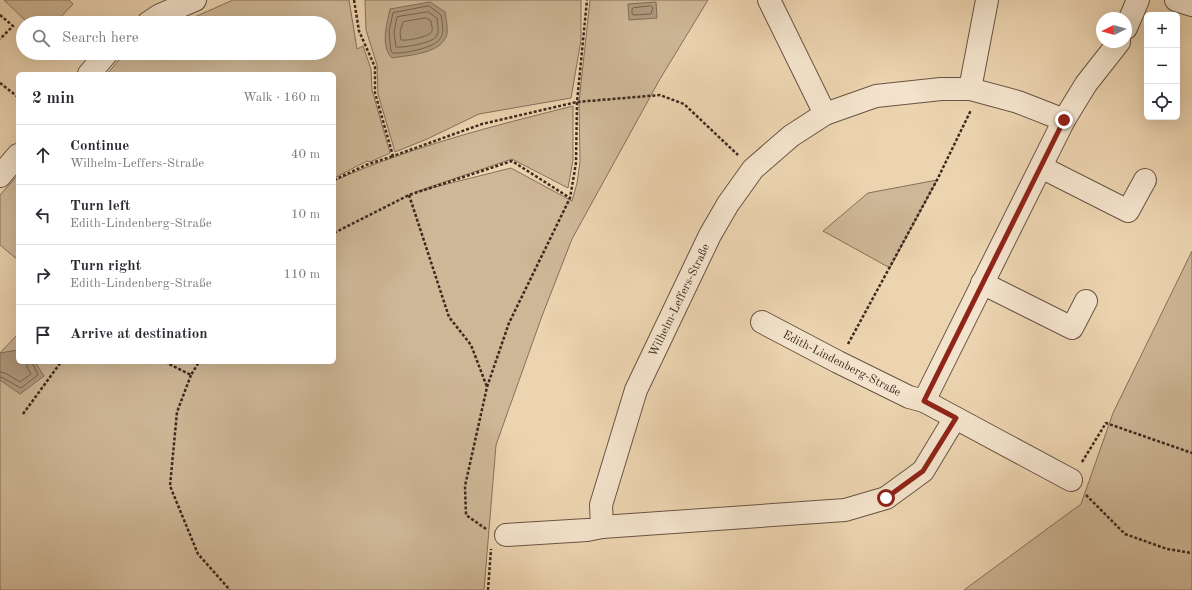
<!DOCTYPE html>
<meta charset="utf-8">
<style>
:root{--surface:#fff;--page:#f7f7f7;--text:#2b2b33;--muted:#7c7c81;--line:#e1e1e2}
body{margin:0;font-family:"Old Standard TT",serif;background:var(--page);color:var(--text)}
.controls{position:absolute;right:12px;top:12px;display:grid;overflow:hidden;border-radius:6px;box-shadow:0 4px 16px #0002}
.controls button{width:36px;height:36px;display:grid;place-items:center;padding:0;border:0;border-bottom:1px solid var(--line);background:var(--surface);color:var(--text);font:20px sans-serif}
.compass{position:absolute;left:1096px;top:12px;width:36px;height:36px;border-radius:50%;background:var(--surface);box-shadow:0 4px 16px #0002;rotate:265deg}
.stop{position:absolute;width:12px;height:12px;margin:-9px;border:3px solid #8f2418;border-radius:50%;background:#fff}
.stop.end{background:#8f2418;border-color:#fff;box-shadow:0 1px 4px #0008}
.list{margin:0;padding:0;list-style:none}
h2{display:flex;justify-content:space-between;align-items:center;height:52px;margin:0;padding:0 16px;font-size:17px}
h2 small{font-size:13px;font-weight:400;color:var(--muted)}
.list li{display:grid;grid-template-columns:26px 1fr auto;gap:12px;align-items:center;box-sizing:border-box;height:60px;padding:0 16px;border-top:1px solid var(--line)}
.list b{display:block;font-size:15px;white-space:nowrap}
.list p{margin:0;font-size:13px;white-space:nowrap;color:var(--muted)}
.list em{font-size:13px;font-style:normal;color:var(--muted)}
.icon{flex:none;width:22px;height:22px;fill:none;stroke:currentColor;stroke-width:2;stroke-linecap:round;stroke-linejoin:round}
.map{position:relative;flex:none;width:1192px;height:590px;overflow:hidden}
.search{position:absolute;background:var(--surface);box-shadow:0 4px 16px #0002;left:16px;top:16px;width:320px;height:44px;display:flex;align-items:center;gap:10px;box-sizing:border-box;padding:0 14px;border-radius:22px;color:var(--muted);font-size:15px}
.panel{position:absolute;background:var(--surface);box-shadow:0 4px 16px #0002;left:16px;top:72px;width:320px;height:292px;border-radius:6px}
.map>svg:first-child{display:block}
.green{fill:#ceb797;stroke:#86705a}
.water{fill:#b09a7e;stroke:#826d58}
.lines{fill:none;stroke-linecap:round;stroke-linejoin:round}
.shore{stroke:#76624e;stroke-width:1}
.minor-casing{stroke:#695442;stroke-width:24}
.path{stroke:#3d291e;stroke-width:2.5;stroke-dasharray:3 2;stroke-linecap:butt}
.minor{stroke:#f3e3cc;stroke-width:22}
.route{stroke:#8f2418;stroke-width:5}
.labels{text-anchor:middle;stroke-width:3.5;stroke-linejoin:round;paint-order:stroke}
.street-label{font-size:12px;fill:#3d291e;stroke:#f3e3cc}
</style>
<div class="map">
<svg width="1192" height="590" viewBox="0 0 1192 590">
<rect width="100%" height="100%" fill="#ecd4b0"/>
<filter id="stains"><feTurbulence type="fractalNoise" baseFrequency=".005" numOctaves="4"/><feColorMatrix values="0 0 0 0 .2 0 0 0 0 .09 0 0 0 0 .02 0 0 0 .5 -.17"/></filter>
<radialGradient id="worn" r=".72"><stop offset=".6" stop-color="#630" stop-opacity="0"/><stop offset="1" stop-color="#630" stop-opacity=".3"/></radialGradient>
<g class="green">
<path d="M4,0H69L73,4L55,23H28Z"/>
<path d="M233,0H349L357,49L363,46L371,69L372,90L390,153L370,162L367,161L334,178V74H107L118,61L129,53H329V23H181Z"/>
<path d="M365,0H581V40L571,98L479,114L427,139L395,152L378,94L377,65L366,30Z"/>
<path d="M590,0H708L660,79L572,239L542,316L496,445L484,590H0V353L18,334V362H334V181C410,147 493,126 573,106V160L568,188L512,159L415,192L511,168L572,201L577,183L580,162L579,102Z"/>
<path d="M18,175V260L0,245V195Z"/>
<path d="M937,180L890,268L823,231L868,193Z"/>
<path d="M1192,251V590H964L1081,504L1113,413Z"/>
</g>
<g class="water">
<path d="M430,2L445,12C446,18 448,28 447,34C442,54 409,55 392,58C380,46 387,23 390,9Z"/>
<path d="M656,2L657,18L629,20L628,4Z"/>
<path d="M18,350V362H35L44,376L20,394L0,380V353Z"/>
</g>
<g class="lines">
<g class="shore">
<path d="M429,6L441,15C442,22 445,33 440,39C434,48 403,54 393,53L391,51L389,31L393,13Z"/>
<path d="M651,6L653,8L651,14L634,15L632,14V9L633,8Z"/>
<path d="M428,12L437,18C437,23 440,32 436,37C431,43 404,48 396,47L394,32L397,17Z"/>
<path d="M426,18L431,21C431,24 433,28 432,31C430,37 407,41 401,40L400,32L403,22Z"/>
<path d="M0,372L5,373L20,382L31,374L27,367V362"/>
<path d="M0,377L3,378L21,388L38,375L32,362"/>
</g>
<g class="minor-casing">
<g id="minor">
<path d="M769,0L825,114"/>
<path d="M1176,0L1192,5"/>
<path d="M148,23L160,15L195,0"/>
<path d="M1126,28L1138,0"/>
<path d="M89,74L107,53"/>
<path d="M970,89L987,0"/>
<path d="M1041,167L1128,211L1145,180"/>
<path d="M0,176L18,155"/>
<path d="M982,283L1072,328L1086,301"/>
<path d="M762,322L838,362L909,397L924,401"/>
<path d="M1071,480L924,401L1064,120L1086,84L1119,42"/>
<path d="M602,527L845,510L886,498L923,471L955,418"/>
<path d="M506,535L587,530L602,527L601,505L636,390L710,235L728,204L753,169L791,136L825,114L876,96L941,89H970L1018,102L1064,120"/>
</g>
</g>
<g class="path">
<path d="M354,0L359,31L375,67V93L393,156L482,124L577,102L660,95L684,104L738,155"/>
<path d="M0,15L13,26L0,39"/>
<path d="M0,83L18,97"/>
<path d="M334,180L366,165L393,156"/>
<path d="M409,195L449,317L471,345L487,387"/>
<path d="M334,233L409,195L512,161L570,198"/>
<path d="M848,344L937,180L971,110"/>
<path d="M165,362L191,375L199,362"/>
<path d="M191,375L177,412L170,486L198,554L230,590"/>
<path d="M23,414L61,362"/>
<path d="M1082,462L1106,423L1192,453"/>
<path d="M1086,495L1125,534L1167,549L1192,553"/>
<path d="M486,529L466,515L465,486L487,387L509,323L570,198L576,163L577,102L587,0"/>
<path d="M488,590L491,549"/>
</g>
<use href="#minor" class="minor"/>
</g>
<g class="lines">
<path class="route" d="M886,498L923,471L956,418L924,401L1064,120"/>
</g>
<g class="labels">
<g class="street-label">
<text transform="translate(679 300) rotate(-64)" y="4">Wilhelm-Leffers-Straße</text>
<text transform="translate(842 363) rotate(27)" y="4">Edith-Lindenberg-Straße</text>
</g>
</g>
<rect width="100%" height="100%" filter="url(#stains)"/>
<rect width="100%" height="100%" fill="url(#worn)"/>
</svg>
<div class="controls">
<button>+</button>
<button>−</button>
<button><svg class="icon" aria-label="locate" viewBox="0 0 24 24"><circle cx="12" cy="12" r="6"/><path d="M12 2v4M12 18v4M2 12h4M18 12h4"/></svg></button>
</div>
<svg class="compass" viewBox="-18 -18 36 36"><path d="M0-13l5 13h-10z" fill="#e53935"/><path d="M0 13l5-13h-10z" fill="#7c7c81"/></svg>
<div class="stop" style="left:886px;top:498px"></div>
<div class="stop end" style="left:1064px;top:120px"></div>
<div class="search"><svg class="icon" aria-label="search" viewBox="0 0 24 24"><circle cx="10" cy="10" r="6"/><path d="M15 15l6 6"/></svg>Search here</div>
<section class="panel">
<h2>2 min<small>Walk · 160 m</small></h2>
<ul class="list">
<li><svg class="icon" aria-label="ahead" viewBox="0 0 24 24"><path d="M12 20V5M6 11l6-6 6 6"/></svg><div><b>Continue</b><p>Wilhelm-Leffers-Straße</p></div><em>40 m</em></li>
<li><svg class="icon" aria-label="left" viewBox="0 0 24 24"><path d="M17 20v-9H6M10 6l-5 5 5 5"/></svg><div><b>Turn left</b><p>Edith-Lindenberg-Straße</p></div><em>10 m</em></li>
<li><svg class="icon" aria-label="right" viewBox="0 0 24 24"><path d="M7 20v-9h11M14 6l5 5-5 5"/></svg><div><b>Turn right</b><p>Edith-Lindenberg-Straße</p></div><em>110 m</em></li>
<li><svg class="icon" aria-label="arrive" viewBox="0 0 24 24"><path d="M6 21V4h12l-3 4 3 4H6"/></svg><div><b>Arrive at destination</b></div></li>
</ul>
</section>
</div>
